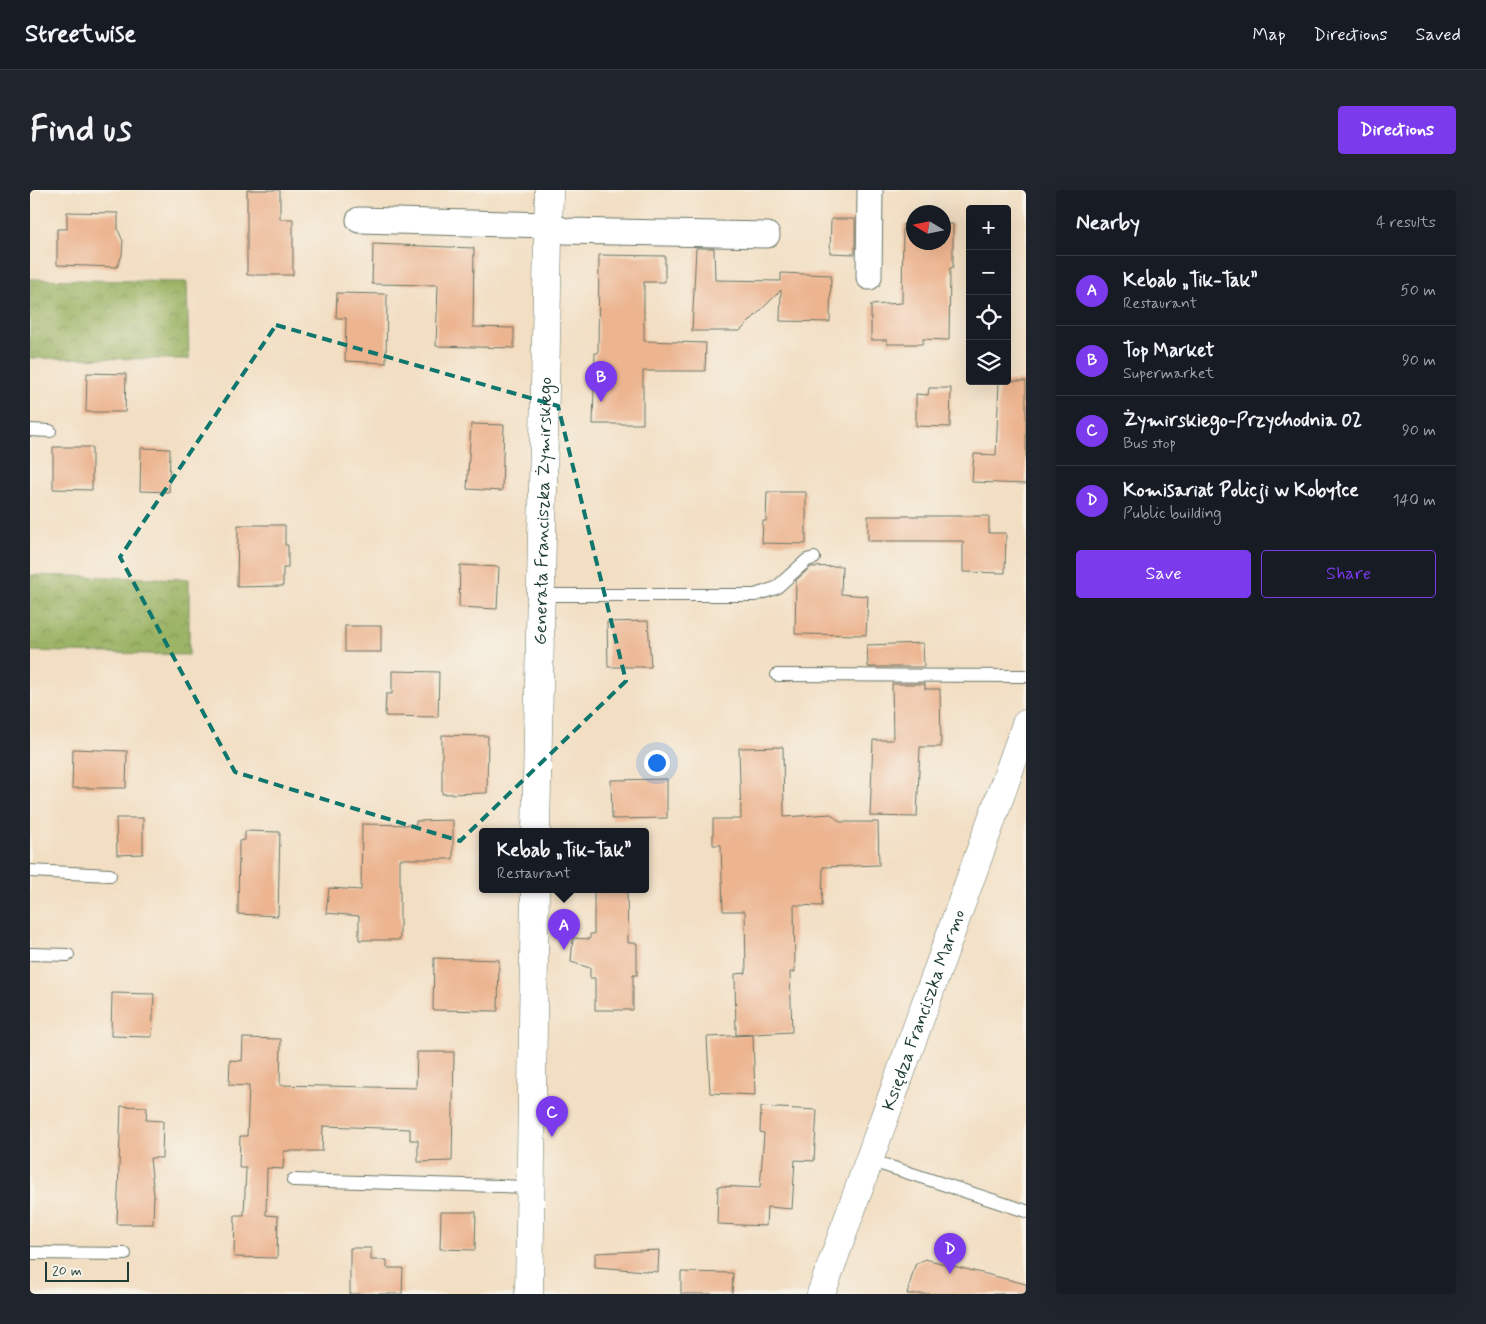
<!DOCTYPE html>
<meta charset="utf-8">
<style>
:root{--surface:#171b24;--page:#20242c;--text:#f1f3f6;--muted:#9ea1a6;--line:#363941;--accent:#7c3aed}
body{margin:0;font-family:Mynerve,sans-serif;background:var(--page);color:var(--text)}
.controls{position:absolute;right:15px;top:15px;display:grid;overflow:hidden;border-radius:5px;box-shadow:0 5px 20px #0002}
.controls button{width:45px;height:45px;display:grid;place-items:center;padding:0;border:0;border-bottom:1px solid var(--line);background:var(--surface);color:var(--text);font:25px sans-serif}
.compass{position:absolute;left:876px;top:15px;width:45px;height:45px;border-radius:50%;background:var(--surface);box-shadow:0 5px 20px #0002;rotate:280deg}
.scale{position:absolute;left:15px;bottom:12px;width:84px;box-sizing:border-box;padding-left:5px;border:2px solid #1f3d34;border-top:0;font-size:14px;line-height:18px;white-space:nowrap;color:#1f3d34;-webkit-text-stroke:4px #f7f3e8;paint-order:stroke}
.you{position:absolute;left:626px;top:572px;width:18px;height:18px;margin:-12px;border:4px solid #fff;border-radius:50%;background:#1a73e8;box-shadow:0 0 0 8px #1a73e833}
.badge{display:grid;place-items:center;width:32px;height:32px;border-radius:50%;background:var(--accent);color:#fff;font-size:16px;font-weight:700}
.pin{position:absolute;translate:-50% -41px;filter:drop-shadow(0 1px 2px #0008)}
.pin::after{content:'';position:absolute;top:26px;width:18px;height:15px;background:inherit;clip-path:polygon(0 0,100% 0,50% 100%)}
.popup{position:absolute;left:449px;top:638px;width:170px;height:65px;box-sizing:border-box;display:grid;place-content:center;border-radius:5px;background:var(--surface);filter:drop-shadow(0 1px 4px #0005);font-size:16px;white-space:nowrap;color:var(--muted)}
.popup b{font-size:19px;color:var(--text)}
.popup::after{content:'';position:absolute;left:50%;top:100%;margin-left:-10px;border:10px solid transparent;border-top-color:var(--surface)}
.list{margin:0;padding:0;list-style:none}
h2{display:flex;justify-content:space-between;align-items:center;height:65px;margin:0;padding:0 20px;font-size:21px}
h2 small{font-size:16px;font-weight:400;color:var(--muted)}
.list li{display:grid;grid-template-columns:32px 1fr auto;gap:15px;align-items:center;box-sizing:border-box;height:70px;padding:0 20px;border-top:1px solid var(--line)}
.list b{display:block;font-size:19px;white-space:nowrap}
.list p{margin:0;font-size:16px;white-space:nowrap;color:var(--muted)}
.list em{font-size:16px;font-style:normal;color:var(--muted)}
.actions{display:flex;gap:10px;padding:15px 20px}
.actions a{flex:1;padding:11px 0;border:1px solid var(--accent);border-radius:5px;text-align:center;font-size:18px;color:var(--accent)}
.actions .main{background:var(--accent);color:#fff}
.icon{flex:none;width:28px;height:28px;fill:none;stroke:currentColor;stroke-width:2;stroke-linecap:round;stroke-linejoin:round}
.map{position:relative;flex:none;width:996px;height:1104px;overflow:hidden;border-radius:5px}
header{display:flex;align-items:center;gap:30px;box-sizing:border-box;height:70px;padding:0 25px;background:var(--surface);border-bottom:1px solid var(--line)}
header strong{font-size:24px}
nav{display:flex;gap:28px;margin-inline-start:auto;font-size:18px}
.intro{display:flex;align-items:center;justify-content:space-between;box-sizing:border-box;height:120px;padding:0 30px}
h1{margin:0;font-size:35px}
.button{padding:12px 22px;border-radius:5px;background:var(--accent);color:#fff;font-size:18px;font-weight:700}
main{display:flex;gap:30px;padding:0 30px}
aside{flex:1;background:var(--surface);border-radius:5px;box-shadow:0 5px 20px #0002}
.map>svg:first-child{display:block}
.forest{fill:url(#forest-crowns);stroke:#5e784d}
.building{fill:#ecb48f}
.lines{fill:none;stroke-linecap:round;stroke-linejoin:round}
.service-casing{stroke:#697566;stroke-width:14}
.minor-casing{stroke:#697566;stroke-width:27}
.tertiary-casing{stroke:#697566;stroke-width:29}
.service{stroke:#fff;stroke-width:12}
.minor{stroke:#fff;stroke-width:25}
.tertiary{stroke:#fff;stroke-width:28}
.marked{fill:none;stroke:#0f766e;stroke-width:4;stroke-dasharray:10 6;stroke-linejoin:round}
.labels{text-anchor:middle;stroke-width:5;stroke-linejoin:round;paint-order:stroke}
.street-label{font-size:18px;fill:#1f3d34;stroke:#f7f3e8}
</style>
<header>
<strong>Streetwise</strong>
<nav><a>Map</a><a>Directions</a><a>Saved</a></nav>
</header>
<div class="intro"><h1>Find us</h1><a class="button">Directions</a></div>
<main>
<div class="map">
<svg width="996" height="1104" viewBox="0 0 996 1104">
<defs>
<pattern id="forest-crowns" width="20" height="18" patternUnits="userSpaceOnUse" patternTransform="scale(1.25)"><rect width="20" height="18" fill="#9cb466"/><path d="M2 6a3 3 0 1 1 6 0M12 15a3 3 0 1 1 6 0" fill="none" stroke="#7f9455"/></pattern>
</defs>
<rect width="100%" height="100%" fill="#f7f3e8"/>
<filter id="ink" filterUnits="userSpaceOnUse"><feTurbulence type="fractalNoise" baseFrequency=".02" numOctaves="2"/><feDisplacementMap in="SourceGraphic" scale="10" xChannelSelector="R" yChannelSelector="G"/><feConvolveMatrix kernelMatrix="1 2 1 2 8 2 1 2 1" color-interpolation-filters="sRGB"/></filter>
<filter id="wash" filterUnits="userSpaceOnUse"><feTurbulence type="fractalNoise" baseFrequency=".0096" numOctaves="4" result="noise"/><feDisplacementMap in="SourceGraphic" scale="20" xChannelSelector="R" yChannelSelector="G"/><feGaussianBlur stdDeviation="1.12" result="paint"/><feColorMatrix in="noise" values="0 0 0 0 0 0 0 0 0 0 0 0 0 0 0 0 0 1.4 0 .05"/><feComposite in="paint" operator="in"/></filter>
<g filter="url(#wash)">
<rect width="100%" height="100%" fill="#f2dec2"/>
<g class="forest">
<path d="M0,89L157,92L159,169L0,168Z"/>
<path d="M0,385L159,389V465L0,461Z"/>
</g>
<g id="blocks">
<g class="building">
<path d="M217,0H250V29H263V85H217Z"/>
<path d="M37,22L88,23V40L93,51L92,65L87,77L27,75V39H37Z"/>
<path d="M801,29H825V64L800,63Z"/>
<path d="M873,34H884V52H914V34H923V78H920L919,150L893,149V154H857V150H841V115L872,113Z"/>
<path d="M343,54L444,58L443,137L484,138V158L406,156L408,95L342,94Z"/>
<path d="M666,58H684L685,90L751,91V83L801,85L800,132L750,131L751,100L710,141H662Z"/>
<path d="M569,65L635,66V92H614V151L676,153L675,181H613V234H563L565,163H568Z"/>
<path d="M307,103L357,104L356,173L315,171L316,128H306Z"/>
<path d="M57,183L96,184L95,222H56Z"/>
<path d="M969,191H996V294L942,292L944,264L966,265Z"/>
<path d="M899,198H921L920,237L886,236V204L898,205Z"/>
<path d="M441,234L474,235L472,301L437,299Z"/>
<path d="M23,257H62V300L23,299Z"/>
<path d="M111,258L140,259L139,302L110,301Z"/>
<path d="M737,302H776V354L732,353L733,331H736Z"/>
<path d="M838,326H959V343H976L975,383L933,382V351H838Z"/>
<path d="M208,335H255V355H258V378H253V396L207,397Z"/>
<path d="M430,375L469,377L467,419L429,417Z"/>
<path d="M812,376L811,404L838,406L836,445L765,444L766,390L781,377Z"/>
<path d="M618,431L621,477H578L577,432Z"/>
<rect x="315" y="436" width="36" height="26"/>
<path d="M893,453L894,477H838L837,455Z"/>
<path d="M362,481L409,482L408,527L355,526L356,504H362Z"/>
<path d="M862,494H895V499H910L911,557H890L887,627L840,626L843,550H863Z"/>
<path d="M412,545L458,546L457,603L412,604Z"/>
<path d="M753,557L754,627L801,624L810,632H848L849,675L793,677L792,716L764,715L765,782H760L762,842L706,845L705,784L716,783L715,721H693L691,655H683V629H711L709,558Z"/>
<path d="M43,559L97,561L96,598H42Z"/>
<path d="M637,589V628L582,629L581,590Z"/>
<path d="M86,628H113V664L87,665Z"/>
<path d="M423,630V669H370V750H329V726L296,723L299,698L331,700L332,634L386,635V631Z"/>
<path d="M215,641L250,642L248,726L208,724L209,651L215,650Z"/>
<path d="M564,699H597L598,753H607V785H603V820H565V788H560V778L541,772L543,748L560,749V744H564Z"/>
<path d="M404,768L469,770L468,821L403,820Z"/>
<path d="M82,803L124,804L122,847L81,846Z"/>
<path d="M723,845L725,905L680,903L677,847Z"/>
<path d="M213,848L251,849L250,895L386,898L387,862H424L422,971L388,972V950H380V939L293,936L292,961H254L253,979L237,978L236,1025L248,1026L247,1068L204,1067L205,1025H214L216,978H209L210,946H217L219,896L199,895L200,870L212,871Z"/>
<path d="M91,916L117,917L116,930L133,931L132,968H120L124,1005L123,1034H87Z"/>
<path d="M731,917L787,920L784,971L765,970L762,1019L737,1017L736,1036L687,1034L688,996L730,998L734,943L730,942Z"/>
<path d="M411,1022H446L445,1060L410,1059Z"/>
<path d="M320,1058H341V1070H357V1078H373L372,1104H320Z"/>
<path d="M629,1060L628,1082L565,1077V1063Z"/>
<path d="M895,1069L996,1094V1104H877L885,1075Z"/>
<path d="M651,1082L703,1083L702,1104H651Z"/>
</g>
</g>
</g>
<g filter="url(#ink)">
<use href="#blocks" fill-opacity="0" stroke="#697566" stroke-width="1"/>
<g class="lines">
<g class="service-casing">
<g id="service">
<path d="M0,240L20,241"/>
<path d="M509,405H725L746,398L777,370L784,368"/>
<path d="M747,485L996,486"/>
<path d="M0,681L80,685"/>
<path d="M0,764L38,765"/>
<path d="M839,970L996,1021"/>
<path d="M263,990L500,997"/>
<path d="M0,1063L95,1064"/>
</g>
</g>
<g class="minor-casing">
<g id="minor">
<path d="M329,30L519,35L535,41L737,45"/>
<path d="M839,87L840,0"/>
</g>
</g>
<g class="tertiary-casing">
<g id="tertiary">
<path id="s1" d="M506,641L519,0"/>
<path d="M499,1104L505,699"/>
<path id="s2" d="M791,1104L996,534"/>
</g>
</g>
<use href="#service" class="service"/>
<use href="#minor" class="minor"/>
<use href="#tertiary" class="tertiary"/>
</g>
</g>
<path class="marked" d="M246,135L528,216L596,491L430,651L205,582L90,367Z"/>
<g class="labels">
<g class="street-label">
<text dy="6" stroke="none"><textPath href="#s1" startOffset="320">Generała Franciszka Żymirskiego</textPath></text>
<text dy="6" stroke="none"><textPath href="#s2" startOffset="302">Księdza Franciszka Marmo</textPath></text>
</g>
</g>
</svg>
<div class="controls">
<button>+</button>
<button>−</button>
<button><svg class="icon" aria-label="locate" viewBox="0 0 24 24"><circle cx="12" cy="12" r="6"/><path d="M12 2v4M12 18v4M2 12h4M18 12h4"/></svg></button>
<button><svg class="icon" aria-label="layers" viewBox="0 0 24 24"><path d="M12 4l9 5-9 5-9-5zM3 14l9 5 9-5"/></svg></button>
</div>
<svg class="compass" viewBox="-18 -18 36 36"><path d="M0-13l5 13h-10z" fill="#e53935"/><path d="M0 13l5-13h-10z" fill="#9ea1a6"/></svg>
<div class="scale">20 m</div>
<div class="you"></div>
<div class="pin badge" style="left:534px;top:760px">A</div>
<div class="popup"><b>Kebab „Tik-Tak”</b>Restaurant</div>
<div class="pin badge" style="left:571px;top:212px">B</div>
<div class="pin badge" style="left:522px;top:947px">C</div>
<div class="pin badge" style="left:920px;top:1084px">D</div>
</div>
<aside>
<h2>Nearby<small>4 results</small></h2>
<ul class="list">
<li><span class="badge">A</span><div><b>Kebab „Tik-Tak”</b><p>Restaurant</p></div><em>50 m</em></li>
<li><span class="badge">B</span><div><b>Top Market</b><p>Supermarket</p></div><em>90 m</em></li>
<li><span class="badge">C</span><div><b>Żymirskiego-Przychodnia 02</b><p>Bus stop</p></div><em>90 m</em></li>
<li><span class="badge">D</span><div><b>Komisariat Policji w Kobyłce</b><p>Public building</p></div><em>140 m</em></li>
</ul>
<div class="actions"><a class="main">Save</a><a>Share</a></div>
</aside>
</main>
